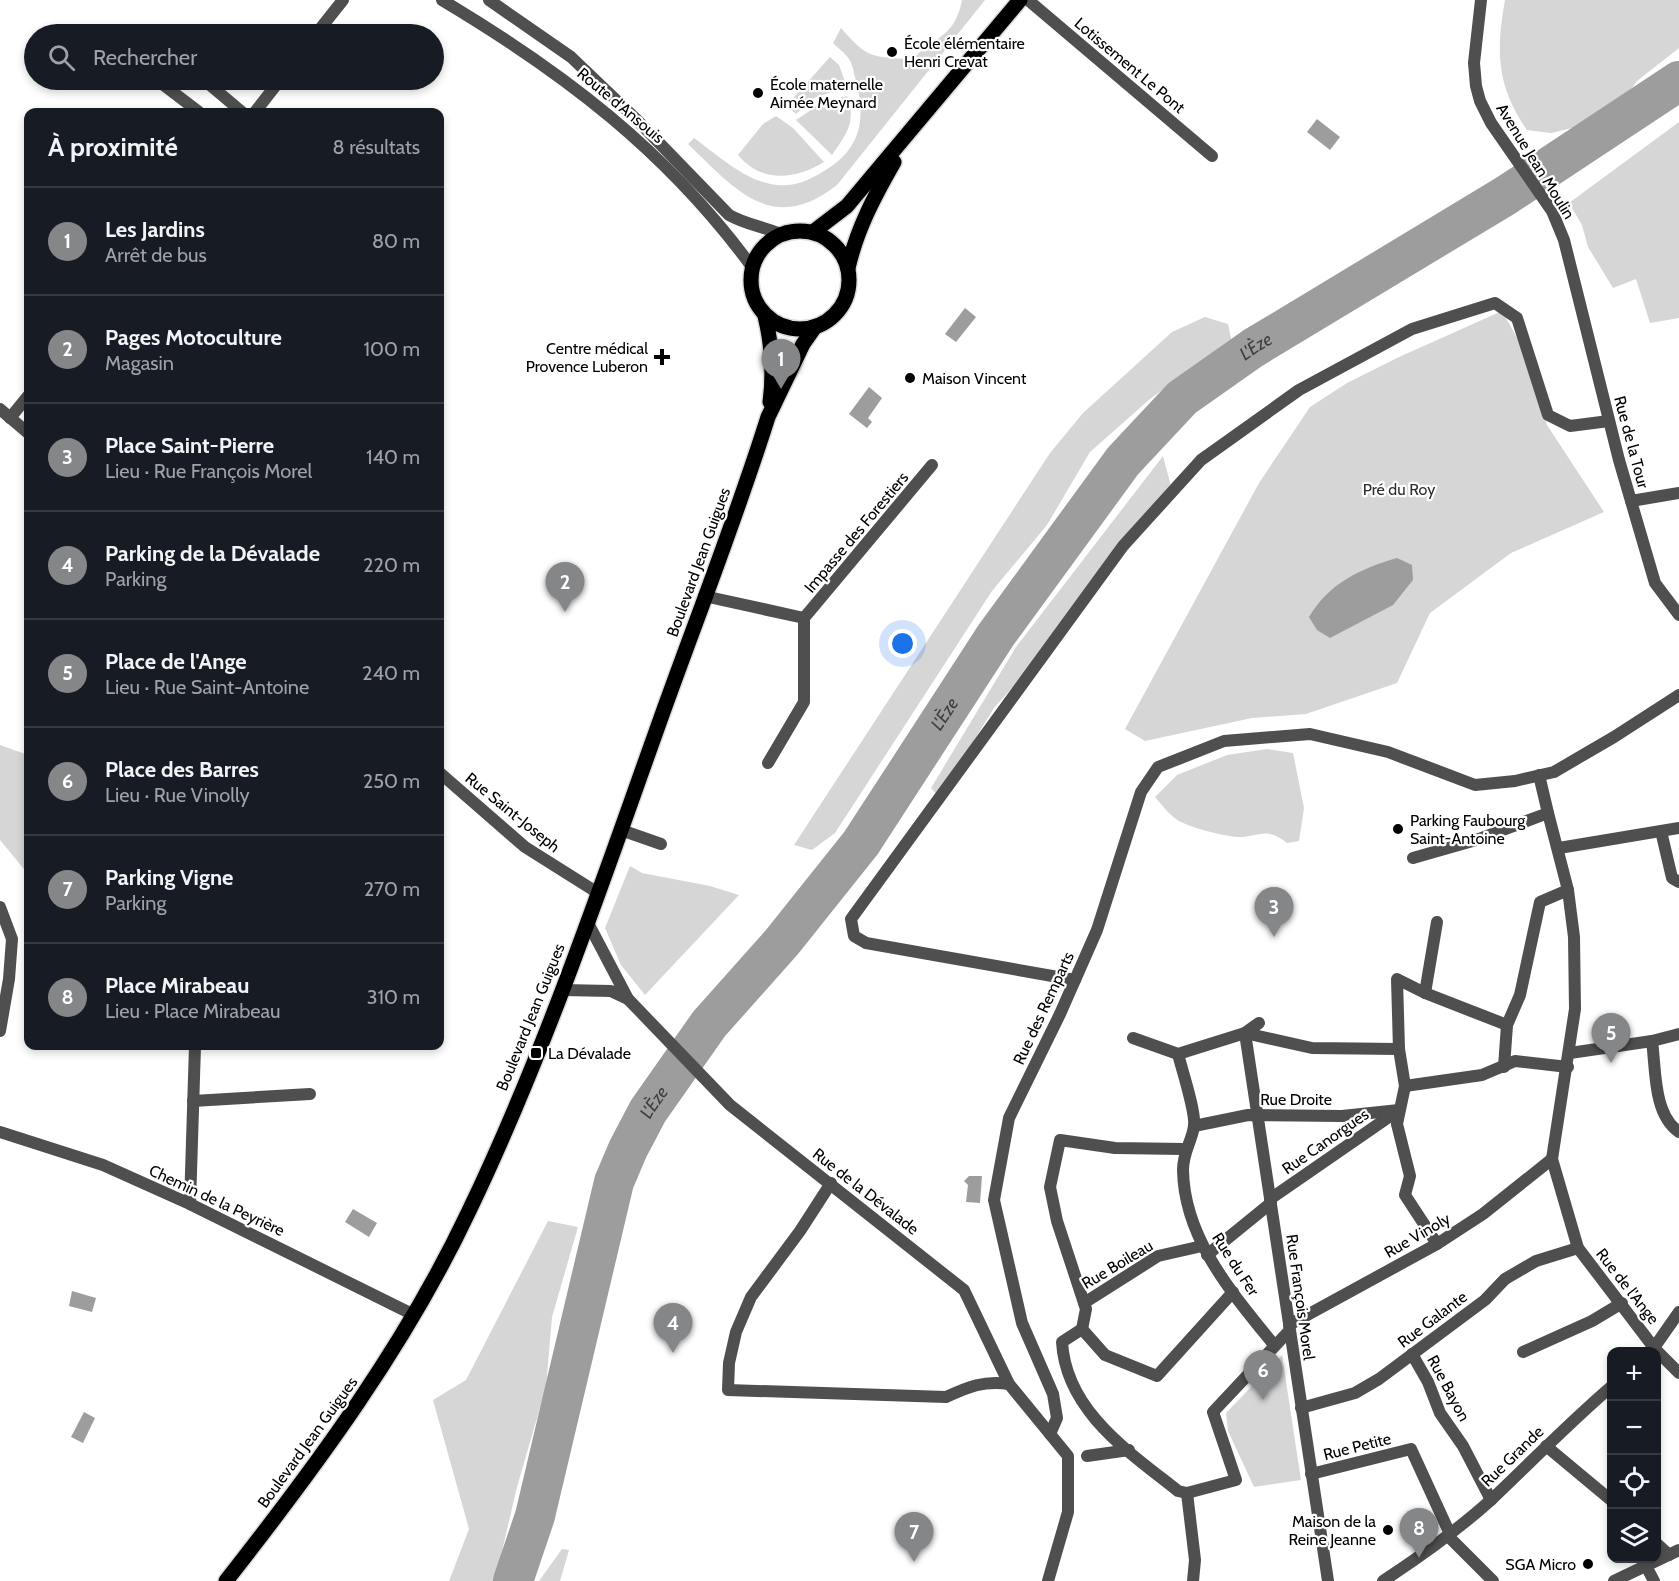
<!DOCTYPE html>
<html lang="fr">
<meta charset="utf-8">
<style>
:root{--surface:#171b24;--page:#242831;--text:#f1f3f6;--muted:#9ea1a6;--line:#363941;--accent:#858687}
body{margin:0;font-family:Cabin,sans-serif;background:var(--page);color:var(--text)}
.controls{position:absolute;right:18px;bottom:18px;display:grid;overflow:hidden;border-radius:12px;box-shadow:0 3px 9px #0003}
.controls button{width:54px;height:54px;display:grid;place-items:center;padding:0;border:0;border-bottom:2px solid var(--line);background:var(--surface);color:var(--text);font:30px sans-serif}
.you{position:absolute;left:903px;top:644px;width:21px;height:21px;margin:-15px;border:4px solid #fff;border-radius:50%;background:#1a73e8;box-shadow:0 0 0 9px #1a73e833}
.badge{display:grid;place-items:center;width:39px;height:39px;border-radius:50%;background:var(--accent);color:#fff;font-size:20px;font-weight:700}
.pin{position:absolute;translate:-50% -50px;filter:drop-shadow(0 2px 3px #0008)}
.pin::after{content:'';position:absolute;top:32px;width:21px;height:18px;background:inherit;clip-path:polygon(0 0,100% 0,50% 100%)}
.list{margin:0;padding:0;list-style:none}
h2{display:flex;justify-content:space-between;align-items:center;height:78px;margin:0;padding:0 24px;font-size:26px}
h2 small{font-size:20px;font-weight:400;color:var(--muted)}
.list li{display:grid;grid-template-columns:39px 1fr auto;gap:18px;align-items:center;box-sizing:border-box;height:108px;padding:0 24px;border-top:2px solid var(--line)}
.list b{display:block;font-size:22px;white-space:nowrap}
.list p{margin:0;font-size:20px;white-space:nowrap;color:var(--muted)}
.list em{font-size:20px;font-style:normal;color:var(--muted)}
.icon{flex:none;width:33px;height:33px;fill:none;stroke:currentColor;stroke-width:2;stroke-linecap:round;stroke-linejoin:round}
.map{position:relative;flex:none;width:1679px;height:1581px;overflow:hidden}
.search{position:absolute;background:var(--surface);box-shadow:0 3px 9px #0003;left:24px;top:24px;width:420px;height:66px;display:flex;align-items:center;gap:15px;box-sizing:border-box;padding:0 21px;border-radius:33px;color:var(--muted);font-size:22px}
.panel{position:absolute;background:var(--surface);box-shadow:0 3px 9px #0003;left:24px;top:108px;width:420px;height:942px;border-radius:12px}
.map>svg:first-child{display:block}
.green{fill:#d6d6d6}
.water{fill:#9d9d9d}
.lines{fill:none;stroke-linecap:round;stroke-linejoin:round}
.river{stroke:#9d9d9d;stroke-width:40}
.primary-casing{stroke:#dbdbdb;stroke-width:18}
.pedestrian{stroke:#4f4f4f;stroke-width:12}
.minor{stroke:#4f4f4f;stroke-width:12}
.tertiary{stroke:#4f4f4f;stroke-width:12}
.primary{stroke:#000;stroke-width:15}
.poi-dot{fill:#000;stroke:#fff;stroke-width:2}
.labels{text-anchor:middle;stroke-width:4.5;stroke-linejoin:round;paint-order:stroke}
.poi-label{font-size:16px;fill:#000;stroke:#fff;text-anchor:start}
.street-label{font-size:16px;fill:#000;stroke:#fff}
.park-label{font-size:16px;fill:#2d2d2d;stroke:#fff}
.water-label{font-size:18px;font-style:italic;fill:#3e3e3e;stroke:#fff}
</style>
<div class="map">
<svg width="1679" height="1581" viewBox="0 0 1679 1581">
<rect width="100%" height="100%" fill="#fff"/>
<g class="green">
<path d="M962,0H985L837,185C772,236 735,189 688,144L694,138C719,156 746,182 777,185C794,187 810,180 824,171C861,149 866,120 856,81C854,74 853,65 849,59C845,53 838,48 833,43L841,28C870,61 871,55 912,60C934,36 955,38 962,0Z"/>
<path d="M1505,0H1679V48L1637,81L1624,99L1589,124L1551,133L1527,130C1496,85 1496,51 1505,0Z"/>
<path d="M830,57L839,65L847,87L814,98L796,114L787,105Z"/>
<path d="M847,96C857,121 846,135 832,155L796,120L820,104Z"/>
<path d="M776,116L793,128L824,162C795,180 761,183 738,155L763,124Z"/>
<path d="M1679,122V318L1650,323L1636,279L1613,288L1588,247L1582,225L1569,203Z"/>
<path d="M1502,311L1525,352L1547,425L1604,512L1511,553L1430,613L1397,683L1306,714L1252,718L1145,741L1125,729L1259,483L1310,407L1347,383L1399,357Z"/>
<path d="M1205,317L1228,324L1233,347L1195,365L1150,399L1090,452L1047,525L992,591L835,833L812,850L794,845L1050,453L1083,413L1172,332Z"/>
<path d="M1163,456L1172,490L1076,616L994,708L939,797L931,788L1016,647Z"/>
<path d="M0,745L28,755V874L0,840Z"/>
<path d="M1267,749L1293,753L1304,808L1299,841L1287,843C1268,828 1264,835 1243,837C1230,838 1191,828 1179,821C1170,816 1162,805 1155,797L1177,775L1227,755Z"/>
<path d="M630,866L642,873L710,886L739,895L645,995L621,965L605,928Z"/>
<path d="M548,1221L578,1227L552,1317L546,1387L517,1487L495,1581H449L469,1529L433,1400L466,1380Z"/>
<path d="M1282,1355L1301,1480L1254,1487L1228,1431L1226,1413Z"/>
<path d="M562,1549L569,1550L560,1581H539Z"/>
</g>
<g class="water">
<path d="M1317,119L1340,137L1330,150L1307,132Z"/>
<path d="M965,308L976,317L956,342L945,334Z"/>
<path d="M869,387L882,398L868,418L872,422L867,428L849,414Z"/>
<path d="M1397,558L1412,565L1413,580L1393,605L1330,638L1317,630L1309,617C1329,583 1360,569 1397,558Z"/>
<path d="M969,1176H982L980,1203L966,1202L968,1185L964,1181Z"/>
<path d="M353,1209L377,1223L369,1237L345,1222Z"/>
<path d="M72,1291L96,1298L92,1312L69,1306Z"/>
<path d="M84,1412L95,1418L83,1443L71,1437Z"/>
</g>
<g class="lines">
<path class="river" id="s1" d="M513,1581L535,1516L614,1182L628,1149L648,1111L709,1024L782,942L861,843L996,635L1123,461L1182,398L1253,348L1505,196L1679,81"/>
<g class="primary-casing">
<g id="primary">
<circle cx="800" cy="280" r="49"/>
<path d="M813,232L847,206L1020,0"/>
<path d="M848,268C857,229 874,197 894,162"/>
<path d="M765,316C772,345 774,372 770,402"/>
<path d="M226,1581C317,1465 405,1346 468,1213C543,1057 599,891 657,729C694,625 735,522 768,417L803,344L815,327"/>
</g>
</g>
<g class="pedestrian">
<path d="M1548,813L1568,890L1574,937L1575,1009L1552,1159L1578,1248L1655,1349L1679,1373"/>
<path d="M1661,831L1672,878L1679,882"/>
<path d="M1559,848L1679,828"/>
<path d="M1425,993L1437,922"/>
<path d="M1259,1023L1245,1033L1328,1581"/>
<path d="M1133,1038L1178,1054L1245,1033L1312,1048L1399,1049"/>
<path d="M1652,1041C1656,1070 1653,1114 1679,1132"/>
<path d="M1570,1053L1652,1041L1679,1034"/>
<path d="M1178,1054C1182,1070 1196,1112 1194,1126C1192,1141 1183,1152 1183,1170C1184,1239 1233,1294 1274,1345"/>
<path d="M1504,1067L1507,1025L1520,995L1540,902L1568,890"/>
<path d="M1405,1086L1482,1075L1515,1061L1568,1067"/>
<path d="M1194,1126L1248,1115L1342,1116L1399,1110"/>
<path d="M1184,1149L1115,1148L1060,1140L1050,1187L1057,1221L1086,1309L1082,1329L1062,1342C1066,1411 1129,1452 1178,1491L1187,1493L1236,1480L1213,1412L1289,1331"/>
<path d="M1270,1199L1396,1112"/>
<path d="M1437,1244L1405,1195L1410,1176L1397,1124L1405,1086L1399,1049L1397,979L1425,993L1507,1025"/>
<path d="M1207,1255L1271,1203"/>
<path d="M1084,1303L1158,1256L1202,1246"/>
<path d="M1289,1325L1437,1244L1483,1214L1552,1159"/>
<path d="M1082,1329L1105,1355L1157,1376L1233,1292"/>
<path d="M1523,1352L1592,1321L1622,1303"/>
<path d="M1651,1352L1679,1312"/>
<path d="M1412,1354L1428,1382L1440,1413L1463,1446L1491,1500"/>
<path d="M1301,1408L1355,1393L1379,1379L1485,1300L1505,1279L1536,1261L1578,1248"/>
<path d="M1546,1446L1612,1501"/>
<path d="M1087,1456L1129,1450"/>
<path d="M1311,1474L1411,1449L1450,1534"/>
<path d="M1187,1493L1195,1560L1193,1581"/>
<path d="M1448,1536L1493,1581"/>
<path d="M1656,1543L1669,1555"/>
<path d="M1646,1566L1654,1581"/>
<path d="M1383,1581C1421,1556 1458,1530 1492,1499C1532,1461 1570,1422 1612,1386"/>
<path d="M1614,1581L1679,1550"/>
</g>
<g class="minor">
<path d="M1028,0L1212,156"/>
<path d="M316,34L343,0"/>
<path d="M157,80L199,112"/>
<path d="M204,80L242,112"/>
<path d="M255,112L280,80"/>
<path d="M0,409L28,433"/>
<path d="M10,418L28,396"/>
<path d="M1631,501L1679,493"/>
<path d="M704,596L804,618"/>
<path d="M768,763L804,702V618L932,465"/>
<path d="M440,773L525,847L598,893"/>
<path d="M621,830L661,844"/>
<path d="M1413,858L1476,840L1548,813L1539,775"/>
<path d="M0,907L12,939L9,979L0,1031"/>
<path d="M1075,980L866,943L854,936L851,919L1123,546L1201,460L1299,390L1412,329L1495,303L1517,318L1548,415L1570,426L1609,421"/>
<path d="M193,1101L310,1094"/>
<path d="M0,1132L103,1165L190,1204L412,1314"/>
<path d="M190,1204L195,1046"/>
<path d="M1050,1434L1057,1418L1053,1394L1022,1323L994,1200L1009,1118L1060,1014L1097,930L1141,792L1158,767L1224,741L1310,734L1388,752L1475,785L1515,781L1554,772L1614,737L1679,695"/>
</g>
<g class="tertiary">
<path d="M442,0C564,73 667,151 752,267"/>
<path d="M489,0L571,57L636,119L729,215C747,225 762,226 780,234"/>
<path d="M1481,0L1474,63L1476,86L1480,101L1491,123L1552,211L1564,240L1619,460L1655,583L1679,615"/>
<path d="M587,921L628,999L730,1105L964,1290L1009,1384L1068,1456V1512L1048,1581"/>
<path d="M562,990L611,991L628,999"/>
<path d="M831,1183L800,1231L751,1297L736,1332L729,1363L728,1390L946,1397C968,1387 984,1380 1009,1384"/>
</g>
<use href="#primary" class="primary"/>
</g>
<g class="poi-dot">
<circle cx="892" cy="52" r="6"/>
<circle cx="758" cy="93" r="6"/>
<path d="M659 348h6v6h6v6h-6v6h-6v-6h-6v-6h6z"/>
<circle cx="910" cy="378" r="6"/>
<circle cx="1398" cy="829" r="6"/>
<rect x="530" y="1047" width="12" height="12" rx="3"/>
<circle cx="1388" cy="1530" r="6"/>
<circle cx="1588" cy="1564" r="6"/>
</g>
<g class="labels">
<g class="poi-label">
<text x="904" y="49">École élémentaire<tspan x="904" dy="18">Henri Crevat</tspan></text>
<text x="770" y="90">École maternelle<tspan x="770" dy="18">Aimée Meynard</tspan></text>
<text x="648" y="354" text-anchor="end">Centre médical<tspan x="648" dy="18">Provence Luberon</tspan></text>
<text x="922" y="384">Maison Vincent</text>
<text x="1410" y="826">Parking Faubourg<tspan x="1410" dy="18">Saint-Antoine</tspan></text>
<text x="548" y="1059">La Dévalade</text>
<text x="1376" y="1527" text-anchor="end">Maison de la<tspan x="1376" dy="18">Reine Jeanne</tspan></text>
<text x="1576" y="1570" text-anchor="end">SGA Micro</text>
</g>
<g class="street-label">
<text transform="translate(1130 65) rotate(40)" y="6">Lotissement Le Pont</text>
<text transform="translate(621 105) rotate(40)" y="6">Route d'Ansouis</text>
<text transform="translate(1536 161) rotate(58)" y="6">Avenue Jean Moulin</text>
<text transform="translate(1632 442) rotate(75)" y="6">Rue de la Tour</text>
<text transform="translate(856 532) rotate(-50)" y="6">Impasse des Forestiers</text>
<text transform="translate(698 562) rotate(-70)" y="6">Boulevard Jean Guigues</text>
<text transform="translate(513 812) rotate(39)" y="6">Rue Saint-Joseph</text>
<text transform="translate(1043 1008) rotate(-65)" y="6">Rue des Remparts</text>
<text transform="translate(530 1017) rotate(-68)" y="6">Boulevard Jean Guigues</text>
<text x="1296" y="1105">Rue Droite</text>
<text transform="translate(1325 1141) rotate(-35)" y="6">Rue Canorgues</text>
<text transform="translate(866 1191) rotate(38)" y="6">Rue de la Dévalade</text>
<text transform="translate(217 1200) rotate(25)" y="6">Chemin de la Peyrière</text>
<text transform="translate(1417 1235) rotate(-30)" y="6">Rue Vinoly</text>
<text transform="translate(1117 1264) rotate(-31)" y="6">Rue Boileau</text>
<text transform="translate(1236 1264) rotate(57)" y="6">Rue du Fer</text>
<text transform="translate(1628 1286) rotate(52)" y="6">Rue de l'Ange</text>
<text transform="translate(1301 1297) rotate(82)" y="6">Rue François Morel</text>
<text transform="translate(1432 1319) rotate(-37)" y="6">Rue Galante</text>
<text transform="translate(1449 1388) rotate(62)" y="6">Rue Bayon</text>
<text transform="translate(307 1442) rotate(-54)" y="6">Boulevard Jean Guigues</text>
<text transform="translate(1357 1446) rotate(-14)" y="6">Rue Petite</text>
<text transform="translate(1512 1456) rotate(-44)" y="6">Rue Grande</text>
</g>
<g class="park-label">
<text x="1399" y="495">Pré du Roy</text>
</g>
<g class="water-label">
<text dy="6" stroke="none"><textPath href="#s1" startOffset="1473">L'Èze</textPath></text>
<text dy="6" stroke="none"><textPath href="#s1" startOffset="987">L'Èze</textPath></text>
<text dy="6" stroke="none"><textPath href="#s1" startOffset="501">L'Èze</textPath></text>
</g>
</g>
</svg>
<div class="controls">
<button>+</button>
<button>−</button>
<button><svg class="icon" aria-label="locate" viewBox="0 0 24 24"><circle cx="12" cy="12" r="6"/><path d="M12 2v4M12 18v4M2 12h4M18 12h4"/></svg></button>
<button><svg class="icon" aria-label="layers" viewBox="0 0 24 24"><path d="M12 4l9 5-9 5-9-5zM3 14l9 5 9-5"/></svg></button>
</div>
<div class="you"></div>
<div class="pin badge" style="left:781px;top:389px">1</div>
<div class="pin badge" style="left:565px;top:612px">2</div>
<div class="pin badge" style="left:1274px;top:937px">3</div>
<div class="pin badge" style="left:673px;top:1353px">4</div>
<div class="pin badge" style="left:1611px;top:1063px">5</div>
<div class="pin badge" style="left:1263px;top:1400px">6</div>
<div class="pin badge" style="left:914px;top:1562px">7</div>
<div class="pin badge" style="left:1419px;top:1558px">8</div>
<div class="search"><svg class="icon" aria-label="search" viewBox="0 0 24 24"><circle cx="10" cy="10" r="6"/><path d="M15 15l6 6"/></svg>Rechercher</div>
<section class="panel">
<h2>À proximité<small>8 résultats</small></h2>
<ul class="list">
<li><span class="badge">1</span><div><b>Les Jardins</b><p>Arrêt de bus</p></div><em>80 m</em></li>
<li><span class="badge">2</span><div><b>Pages Motoculture</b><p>Magasin</p></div><em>100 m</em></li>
<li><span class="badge">3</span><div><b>Place Saint-Pierre</b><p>Lieu · Rue François Morel</p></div><em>140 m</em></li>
<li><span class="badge">4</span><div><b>Parking de la Dévalade</b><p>Parking</p></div><em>220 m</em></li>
<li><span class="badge">5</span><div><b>Place de l'Ange</b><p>Lieu · Rue Saint-Antoine</p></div><em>240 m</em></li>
<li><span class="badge">6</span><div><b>Place des Barres</b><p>Lieu · Rue Vinolly</p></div><em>250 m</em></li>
<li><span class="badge">7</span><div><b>Parking Vigne</b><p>Parking</p></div><em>270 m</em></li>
<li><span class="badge">8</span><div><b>Place Mirabeau</b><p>Lieu · Place Mirabeau</p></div><em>310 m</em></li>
</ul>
</section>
</div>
